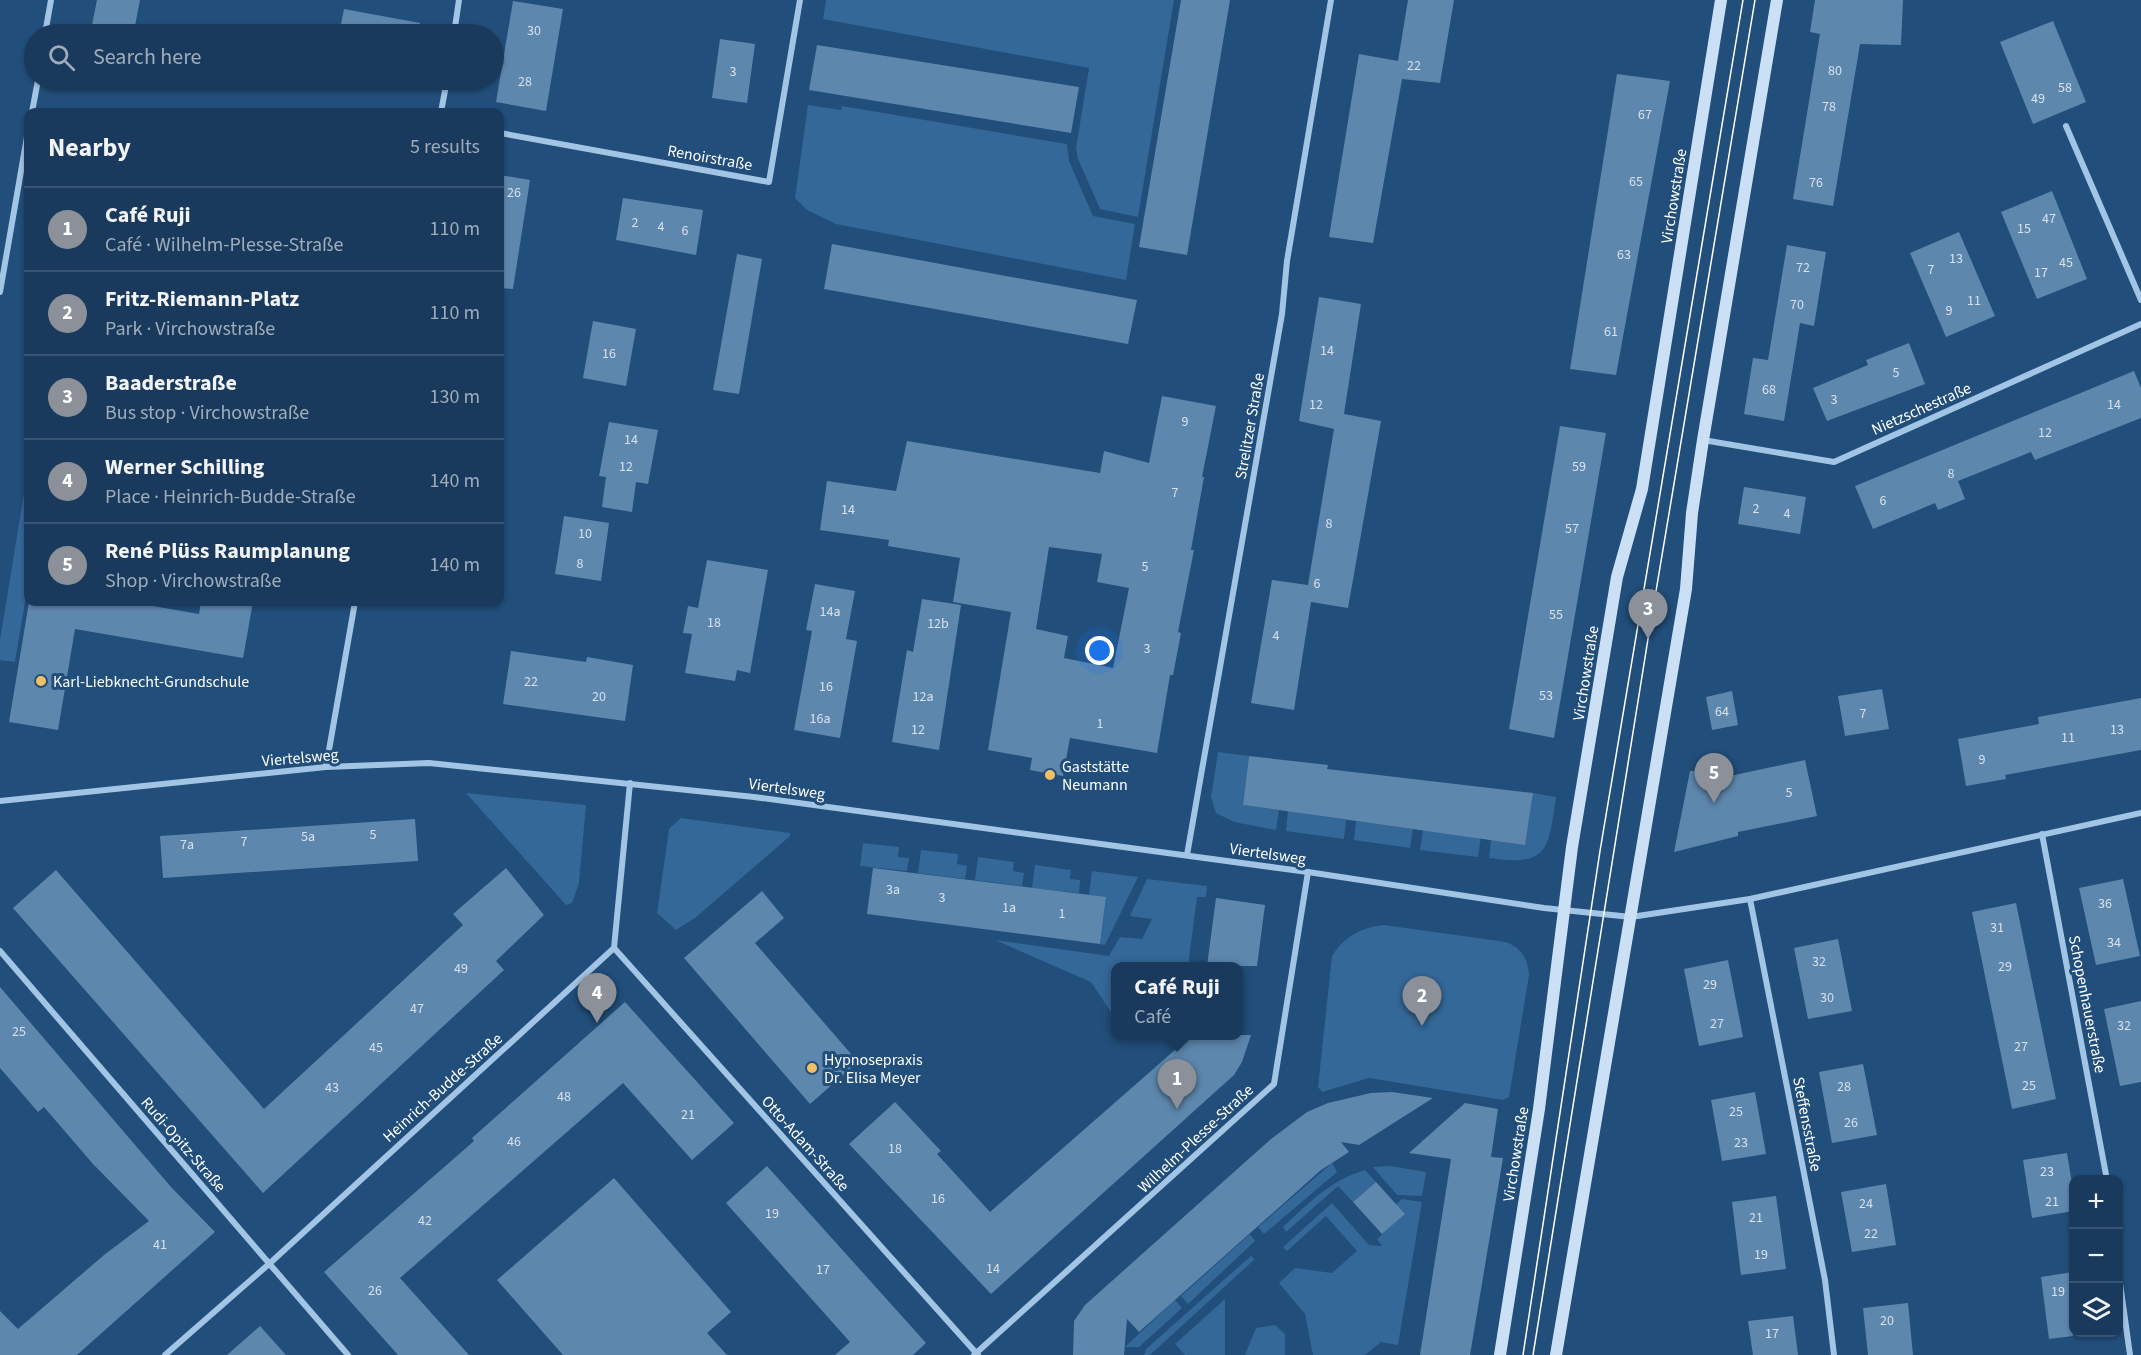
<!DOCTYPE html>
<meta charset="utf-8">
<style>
:root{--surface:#193a5c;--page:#264565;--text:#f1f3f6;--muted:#9fadbb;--line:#375472;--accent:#8c9099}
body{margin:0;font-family:"Source Sans 3",sans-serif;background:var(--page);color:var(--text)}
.controls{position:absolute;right:18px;bottom:18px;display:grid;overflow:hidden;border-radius:12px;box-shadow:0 2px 4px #0004}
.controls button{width:54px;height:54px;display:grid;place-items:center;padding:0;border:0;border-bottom:2px solid var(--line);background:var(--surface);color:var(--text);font:30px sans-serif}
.you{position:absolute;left:1100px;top:651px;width:21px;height:21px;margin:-15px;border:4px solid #fff;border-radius:50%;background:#1a73e8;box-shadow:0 0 0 9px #1a73e833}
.badge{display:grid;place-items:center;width:39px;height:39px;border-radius:50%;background:var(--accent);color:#fff;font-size:20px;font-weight:700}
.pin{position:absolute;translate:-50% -50px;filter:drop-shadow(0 2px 3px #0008)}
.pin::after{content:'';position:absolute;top:32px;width:21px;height:18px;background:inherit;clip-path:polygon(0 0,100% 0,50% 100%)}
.popup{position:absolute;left:1111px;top:962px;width:132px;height:78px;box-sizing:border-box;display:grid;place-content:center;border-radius:12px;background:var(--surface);filter:drop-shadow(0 2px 4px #0005);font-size:20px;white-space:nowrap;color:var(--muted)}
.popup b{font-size:22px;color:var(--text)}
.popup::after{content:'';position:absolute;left:50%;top:100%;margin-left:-12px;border:12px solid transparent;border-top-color:var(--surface)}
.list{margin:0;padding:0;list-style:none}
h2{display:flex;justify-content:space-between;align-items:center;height:78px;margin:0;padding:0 24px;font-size:26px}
h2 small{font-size:20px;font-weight:400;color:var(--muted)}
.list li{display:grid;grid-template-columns:39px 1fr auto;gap:18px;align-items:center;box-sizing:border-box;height:84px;padding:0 24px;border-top:2px solid var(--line)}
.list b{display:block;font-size:22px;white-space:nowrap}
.list p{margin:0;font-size:20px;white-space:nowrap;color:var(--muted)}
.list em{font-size:20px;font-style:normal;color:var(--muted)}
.icon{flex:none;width:33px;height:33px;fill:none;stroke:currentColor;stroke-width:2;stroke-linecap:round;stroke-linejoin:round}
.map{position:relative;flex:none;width:2141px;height:1355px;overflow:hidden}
.search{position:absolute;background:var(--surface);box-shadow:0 2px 4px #0004;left:24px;top:24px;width:480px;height:66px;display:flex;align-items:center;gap:15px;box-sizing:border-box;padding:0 21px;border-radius:33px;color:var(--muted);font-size:22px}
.panel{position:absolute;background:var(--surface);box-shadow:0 2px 4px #0004;left:24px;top:108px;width:480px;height:498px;border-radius:12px}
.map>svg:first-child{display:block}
.green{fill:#346898}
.building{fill:#5e87ae;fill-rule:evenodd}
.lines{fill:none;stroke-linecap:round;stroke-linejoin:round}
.minor{stroke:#a3c5e5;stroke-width:6}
.secondary{stroke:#cce0f5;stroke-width:12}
.tram{stroke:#fff;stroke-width:1.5}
.poi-dot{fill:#f2c064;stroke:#214e7a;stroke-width:2}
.labels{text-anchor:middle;stroke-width:6;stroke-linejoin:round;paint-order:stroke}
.number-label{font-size:14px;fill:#d7e1eb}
.street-label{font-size:16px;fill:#fff;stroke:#214e7a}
.poi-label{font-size:16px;fill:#fff;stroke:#214e7a;text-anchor:start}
</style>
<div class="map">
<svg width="2141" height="1355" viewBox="0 0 2141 1355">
<rect width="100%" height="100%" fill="#214e7a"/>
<g class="green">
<path d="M826,0H1174L1138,217L1100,209L1078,159L1076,148L1089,68L823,19Z"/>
<path d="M808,105L841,110L842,106L1067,144L1069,161L1093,216L1135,224L1126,280L836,224L807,210L795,198Z"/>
<path d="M28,469V583L15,662L0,660V640Z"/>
<path d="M1218,752L1249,756L1243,805L1279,810L1276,830L1234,822L1216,813L1211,797Z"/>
<path d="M466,793L586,805L579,883L572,903L566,905Z"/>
<path d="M1533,793L1556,797C1548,849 1550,867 1489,858L1491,839L1525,844Z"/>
<path d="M1288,811L1346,820L1344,839L1286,831Z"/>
<path d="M681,818L790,833V836L695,918L676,930L657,913L669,829Z"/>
<path d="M1356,821L1413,829L1410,848L1354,840Z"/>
<path d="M1423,830L1481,837L1478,857L1420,850Z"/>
<path d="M863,843L899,847L898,857L909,858L907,871L860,866Z"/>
<path d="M921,850L958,854L957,864L967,866L965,879L918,873Z"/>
<path d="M978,857L1014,862L1013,871L1024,873L1022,886L975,880Z"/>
<path d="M1035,865L1071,870L1070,879L1080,880L1079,893L1032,888Z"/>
<path d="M1092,871L1138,877L1105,945L1100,944L1106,898L1089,895Z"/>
<path d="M1147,879L1207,886L1206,897H1197L1188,966H1116L1115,1018L1091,982L995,940L1109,956L1120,937L1142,939L1152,919L1130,916Z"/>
<path d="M1384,925L1506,942C1521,948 1528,958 1529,975L1509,1097L1503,1100L1369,1078L1322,1092L1318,1087L1332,956C1345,936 1360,928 1384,925Z"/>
<path d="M1332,1163L1337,1172L1264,1234L1258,1227Z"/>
<path d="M1390,1166L1426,1172L1422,1196L1397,1195L1373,1167Z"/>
<path d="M1365,1170L1376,1182L1353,1202L1338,1186L1286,1232L1283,1227C1310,1202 1329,1181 1365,1170Z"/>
<path d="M1402,1199L1422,1202L1398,1345L1381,1342L1365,1355H1313L1305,1314L1279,1283L1295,1268L1332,1273L1357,1251L1326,1216L1287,1251L1283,1247L1332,1203L1369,1245L1382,1246L1377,1239L1404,1214L1396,1204Z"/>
<path d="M1250,1234L1255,1241L1188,1304L1181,1296Z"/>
<path d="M1251,1256L1255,1259L1150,1355H1144L1146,1349Z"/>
<path d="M1225,1299V1355H1185L1175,1344Z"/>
<path d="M1175,1300L1182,1308L1139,1347H1125Z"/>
<path d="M1275,1325L1285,1334V1355H1245L1256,1328Z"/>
</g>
<g class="building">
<path d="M97,0H140L134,31L92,25Z"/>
<path d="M1181,0H1230L1187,255L1139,247Z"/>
<path d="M1408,0H1454L1440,83L1402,79L1373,243L1329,237L1359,54L1398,61Z"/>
<path d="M1815,0H1903L1901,45L1860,44L1833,206L1793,199L1820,34L1810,32Z"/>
<path d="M513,1L563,9L546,111L496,102Z"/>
<path d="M344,9L420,23L419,34H339Z"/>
<path d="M2053,21L2086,102L2033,124L2000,42Z"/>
<path d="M720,39L755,44L747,103L712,98Z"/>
<path d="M817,45L1079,87L1071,133L809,90Z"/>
<path d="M1617,74L1670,81L1616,375L1570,369Z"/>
<path d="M500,175L530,180L513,289L500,288Z"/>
<path d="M2052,191L2087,279L2037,299L2001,212Z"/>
<path d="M623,198L703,210L696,255L616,240Z"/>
<path d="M1959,232L1995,316L1946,337L1910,253Z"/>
<path d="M832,244L1137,300L1128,344L824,289Z"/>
<path d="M1787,245L1826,252L1814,326L1800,323L1784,421L1744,414L1753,358L1768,360Z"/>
<path d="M737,254L762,259L739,394L713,390Z"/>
<path d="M1319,297L1361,304L1344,414L1381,421L1348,608L1311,602L1294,710L1251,703L1272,580L1308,585L1334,429L1299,421Z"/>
<path d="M593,321L636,329L626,386L583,378Z"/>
<path d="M1909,343L1925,384L1827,421L1813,388L1868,365L1866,360Z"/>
<path d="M2134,371L2141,388V418L2035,460L2031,452L1958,481L1965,499L1938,510L1935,503L1873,529L1855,486Z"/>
<path d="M1162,396L1216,406L1202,477H1204L1191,550H1194L1178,632L1181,633L1173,675H1170L1157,753L1070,738L1063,776L1030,770L1032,758L988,750L1011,612L953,602L960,558L888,546L889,540L820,530L827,481L896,491L907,441L1100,473L1104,451L1149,463ZM1049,547L1102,554L1097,582L1129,588L1113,668L1064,658L1068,636L1036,629Z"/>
<path d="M609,422L658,430L648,484L636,482L632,512L602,507L606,477L599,476Z"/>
<path d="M1560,426L1606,433L1554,738L1509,729Z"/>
<path d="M1744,487L1806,497L1800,534L1738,524Z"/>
<path d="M564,516L609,523L601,581L555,574Z"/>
<path d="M707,560L768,570L750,673L737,670L735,681L685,673L692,634L683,633L688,606L698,608Z"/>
<path d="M815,584L855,591L846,639L857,641L840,738L794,730L812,631L806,630Z"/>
<path d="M922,599L961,605L939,750L892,742L907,650L913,652Z"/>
<path d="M29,602H130L199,614L201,602H253L243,658L75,629L58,730L9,722Z"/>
<path d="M511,651L586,662L587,657L633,665L625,721L503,704Z"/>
<path d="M1882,689L1889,729L1845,736L1838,696Z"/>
<path d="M1732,691L1738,725L1712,730L1706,697Z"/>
<path d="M2141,698V750L2005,775L2006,779L1966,786L1958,739L2039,724L2038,717Z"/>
<path d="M1249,756L1328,765L1327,769L1533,793L1525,845L1243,805Z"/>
<path d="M1805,760L1817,816L1738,832V836L1674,852L1690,771L1729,769L1730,776Z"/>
<path d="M415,819L418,861L163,878L160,836Z"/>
<path d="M506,868L544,915L496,961L504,970L263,1193L13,908L56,870L264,1109L463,925L453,914Z"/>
<path d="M873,868L1106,897L1100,944L867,914Z"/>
<path d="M2123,879L2140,956L2096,965L2079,888Z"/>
<path d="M762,891L784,918L755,943L858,1062L810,1104L684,958Z"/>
<path d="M1216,898L1265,905L1257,966H1207Z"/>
<path d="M2016,903L2056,1099L2012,1109L1972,912Z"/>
<path d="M1838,939L1852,1011L1808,1019L1794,948Z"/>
<path d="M1728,960L1743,1037L1699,1046L1684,969Z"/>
<path d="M0,987L171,1187L215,1232L77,1355H0V1311L18,1329L104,1255L149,1221L93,1164L44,1107L38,1112L0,1068Z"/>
<path d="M2141,1001V1082L2120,1086L2104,1009Z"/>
<path d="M625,1002L734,1123L692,1160L623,1083L400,1278L469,1355H398L324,1272L474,1141L472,1138Z"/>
<path d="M1192,1035H1251L1242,1062L1234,1075L991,1294L849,1144L895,1102L941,1151L937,1154L990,1212Z"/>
<path d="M1863,1064L1877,1135L1832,1143L1819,1072Z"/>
<path d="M1392,1092L1433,1098L1359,1145L1341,1142L1349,1152L1321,1170L1139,1332L1127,1319L1124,1355H1073L1074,1321L1085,1305L1271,1139L1307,1112L1328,1103L1371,1093Z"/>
<path d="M1755,1092L1766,1154L1722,1161L1711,1100Z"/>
<path d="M1465,1103L1498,1109L1491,1157L1503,1158L1470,1355H1420L1451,1159L1409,1153Z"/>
<path d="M2067,1153L2073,1190V1211L2032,1218L2023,1160Z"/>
<path d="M767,1166L926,1343L913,1355H835L850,1342L726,1203Z"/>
<path d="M614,1178L731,1312L707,1333L727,1355H563L497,1280Z"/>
<path d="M1376,1182L1405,1214L1382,1234L1353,1202Z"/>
<path d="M1886,1184L1896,1245L1852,1252L1841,1192Z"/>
<path d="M1776,1196L1786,1269L1741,1275L1732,1202Z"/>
<path d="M2073,1272V1336L2049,1339L2041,1277Z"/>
<path d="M1908,1303L1913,1355H1868L1863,1308Z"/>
<path d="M1793,1316L1798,1355H1753L1748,1321Z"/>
<path d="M260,1326L286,1355H227Z"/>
</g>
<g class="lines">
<g class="minor">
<path d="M45,34L51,0"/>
<path d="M454,34L459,0"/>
<path d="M32,112L38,80"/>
<path d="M441,112L447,80"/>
<path d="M2066,126L2141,300"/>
<path d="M500,133L769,182L800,0"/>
<path d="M0,292L28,131"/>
<path d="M1703,440L1834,462L2141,324"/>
<path d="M326,767L355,602"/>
<path d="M0,801L326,767L429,763L754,797L1308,872L1544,908L1631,917L1750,899L2141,813"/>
<path d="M2042,834L2107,1180"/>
<path d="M1187,855L1282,314L1287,261L1331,0"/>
<path d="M1750,899L1825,1280L1834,1355"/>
<path d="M614,948L978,1355"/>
<path d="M0,951L348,1355"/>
<path d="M2118,1269L2130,1355"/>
<path d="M165,1355L269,1264L614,948L630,783"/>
<path d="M974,1355L1274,1084L1308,872"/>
</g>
<g class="secondary">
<path d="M1500,1355L1539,1109L1572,847L1617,577L1642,489L1721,0"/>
<path d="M1556,1355L1686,589L1692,513L1703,440L1777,0"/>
</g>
<g class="tram">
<path d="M1523,1355L1600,851L1743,0"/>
<path d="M1533,1355L1648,639L1755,0"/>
</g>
</g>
<g class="poi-dot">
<circle cx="41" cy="681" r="6"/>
<circle cx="1050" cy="775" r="6"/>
<circle cx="812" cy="1068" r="6"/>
</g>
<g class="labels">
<g class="number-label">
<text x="534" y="35">30</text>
<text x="1414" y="70">22</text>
<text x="1835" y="75">80</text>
<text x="733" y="76">3</text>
<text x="525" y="86">28</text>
<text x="2065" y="92">58</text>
<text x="2038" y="103">49</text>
<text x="1829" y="111">78</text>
<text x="1645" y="119">67</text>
<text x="1636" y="186">65</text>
<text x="1816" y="187">76</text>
<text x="514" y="197">26</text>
<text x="2049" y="223">47</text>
<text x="635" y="227">2</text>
<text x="661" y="231">4</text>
<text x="2024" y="233">15</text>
<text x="685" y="235">6</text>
<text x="1624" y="259">63</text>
<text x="1956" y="263">13</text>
<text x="2066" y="267">45</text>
<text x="1803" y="272">72</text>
<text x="1931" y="274">7</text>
<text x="2041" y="277">17</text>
<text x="1974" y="305">11</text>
<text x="1797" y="309">70</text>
<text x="1949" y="315">9</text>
<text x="1611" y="336">61</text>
<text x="1327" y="355">14</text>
<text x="609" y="358">16</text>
<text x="1896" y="377">5</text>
<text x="1769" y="394">68</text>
<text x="1834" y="404">3</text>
<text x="1316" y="409">12</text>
<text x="2114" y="409">14</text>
<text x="1185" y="426">9</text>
<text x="2045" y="437">12</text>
<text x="631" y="444">14</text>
<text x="626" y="471">12</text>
<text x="1579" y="471">59</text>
<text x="1951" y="478">8</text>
<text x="1175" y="497">7</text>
<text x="1883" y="505">6</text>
<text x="1756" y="513">2</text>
<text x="848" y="514">14</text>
<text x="1787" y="518">4</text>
<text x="1329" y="528">8</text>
<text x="1572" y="533">57</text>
<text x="585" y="538">10</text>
<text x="580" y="568">8</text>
<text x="1145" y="571">5</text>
<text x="1317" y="588">6</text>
<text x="830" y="616">14a</text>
<text x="1556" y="619">55</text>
<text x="714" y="627">18</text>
<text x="938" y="628">12b</text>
<text x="1276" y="640">4</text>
<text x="1147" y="653">3</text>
<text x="531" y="686">22</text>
<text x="826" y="691">16</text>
<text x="1546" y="700">53</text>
<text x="599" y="701">20</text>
<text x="923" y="701">12a</text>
<text x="1722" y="716">64</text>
<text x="1863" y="718">7</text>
<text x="820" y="723">16a</text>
<text x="1100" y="728">1</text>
<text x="918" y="734">12</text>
<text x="2117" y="734">13</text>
<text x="2068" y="742">11</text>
<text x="1982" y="764">9</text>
<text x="1789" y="797">5</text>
<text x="373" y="839">5</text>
<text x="308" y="841">5a</text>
<text x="244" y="846">7</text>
<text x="187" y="849">7a</text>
<text x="893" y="894">3a</text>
<text x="942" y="902">3</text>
<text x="2105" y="908">36</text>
<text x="1009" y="912">1a</text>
<text x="1062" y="918">1</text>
<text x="1997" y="932">31</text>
<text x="2114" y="947">34</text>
<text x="1819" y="966">32</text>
<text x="2005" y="971">29</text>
<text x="461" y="973">49</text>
<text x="1710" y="989">29</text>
<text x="1827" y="1002">30</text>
<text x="417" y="1013">47</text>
<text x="1717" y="1028">27</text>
<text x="2124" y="1030">32</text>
<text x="19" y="1036">25</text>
<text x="2021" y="1051">27</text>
<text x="376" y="1052">45</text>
<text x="2029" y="1090">25</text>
<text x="1844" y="1091">28</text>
<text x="332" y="1092">43</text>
<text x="564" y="1101">48</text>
<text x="1736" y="1116">25</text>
<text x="688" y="1119">21</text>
<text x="1851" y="1127">26</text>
<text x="514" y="1146">46</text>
<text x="1741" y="1147">23</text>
<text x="895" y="1153">18</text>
<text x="2047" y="1176">23</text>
<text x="938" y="1203">16</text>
<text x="2052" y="1206">21</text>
<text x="1866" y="1208">24</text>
<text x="772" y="1218">19</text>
<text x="1756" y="1222">21</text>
<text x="425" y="1225">42</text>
<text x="1871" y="1238">22</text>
<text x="160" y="1249">41</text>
<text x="1761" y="1259">19</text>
<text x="993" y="1273">14</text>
<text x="823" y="1274">17</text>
<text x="375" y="1295">26</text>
<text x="2058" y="1296">19</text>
<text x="1887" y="1325">20</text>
<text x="1772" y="1338">17</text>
</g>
<g class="street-label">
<text transform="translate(710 157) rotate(10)" y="6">Renoirstraße</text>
<text transform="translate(1673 196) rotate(-81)" y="6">Virchowstraße</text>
<text transform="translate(1921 408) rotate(-24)" y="6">Nietzschestraße</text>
<text transform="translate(1249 426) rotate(-80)" y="6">Strelitzer Straße</text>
<text transform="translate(1585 673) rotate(-81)" y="6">Virchowstraße</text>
<text transform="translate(300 757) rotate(-5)" y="6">Viertelsweg</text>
<text transform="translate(787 788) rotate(8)" y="6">Viertelsweg</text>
<text transform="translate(1268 853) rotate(8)" y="6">Viertelsweg</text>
<text transform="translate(2088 1004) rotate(79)" y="6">Schopenhauerstraße</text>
<text transform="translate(442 1087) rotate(-42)" y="6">Heinrich-Budde-Straße</text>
<text transform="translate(1808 1124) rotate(79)" y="6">Steffensstraße</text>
<text transform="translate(1195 1138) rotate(-43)" y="6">Wilhelm-Plesse-Straße</text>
<text transform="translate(806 1143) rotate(48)" y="6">Otto-Adam-Straße</text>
<text transform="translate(184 1144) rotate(49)" y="6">Rudi-Opitz-Straße</text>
<text transform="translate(1515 1154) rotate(-81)" y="6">Virchowstraße</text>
</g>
<g class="poi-label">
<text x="53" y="687">Karl-Liebknecht-Grundschule</text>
<text x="1062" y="772">Gaststätte<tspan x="1062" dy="18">Neumann</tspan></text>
<text x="824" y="1065">Hypnosepraxis<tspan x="824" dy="18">Dr. Elisa Meyer</tspan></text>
</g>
</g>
</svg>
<div class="controls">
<button>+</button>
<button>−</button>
<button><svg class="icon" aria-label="layers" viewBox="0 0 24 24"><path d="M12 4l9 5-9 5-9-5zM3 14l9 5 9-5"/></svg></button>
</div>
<div class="you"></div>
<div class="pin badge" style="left:1177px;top:1109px">1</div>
<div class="popup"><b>Café Ruji</b>Café</div>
<div class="pin badge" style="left:1422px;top:1026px">2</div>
<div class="pin badge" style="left:1648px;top:639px">3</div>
<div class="pin badge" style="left:597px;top:1023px">4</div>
<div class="pin badge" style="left:1714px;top:803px">5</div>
<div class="search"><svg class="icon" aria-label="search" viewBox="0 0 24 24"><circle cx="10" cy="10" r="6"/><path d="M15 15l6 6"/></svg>Search here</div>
<section class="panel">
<h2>Nearby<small>5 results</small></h2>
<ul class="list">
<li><span class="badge">1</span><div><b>Café Ruji</b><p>Café · Wilhelm-Plesse-Straße</p></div><em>110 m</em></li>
<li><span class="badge">2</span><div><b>Fritz-Riemann-Platz</b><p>Park · Virchowstraße</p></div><em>110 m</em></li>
<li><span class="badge">3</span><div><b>Baaderstraße</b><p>Bus stop · Virchowstraße</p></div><em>130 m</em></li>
<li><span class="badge">4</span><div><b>Werner Schilling</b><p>Place · Heinrich-Budde-Straße</p></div><em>140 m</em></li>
<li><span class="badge">5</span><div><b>René Plüss Raumplanung</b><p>Shop · Virchowstraße</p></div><em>140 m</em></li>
</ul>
</section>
</div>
